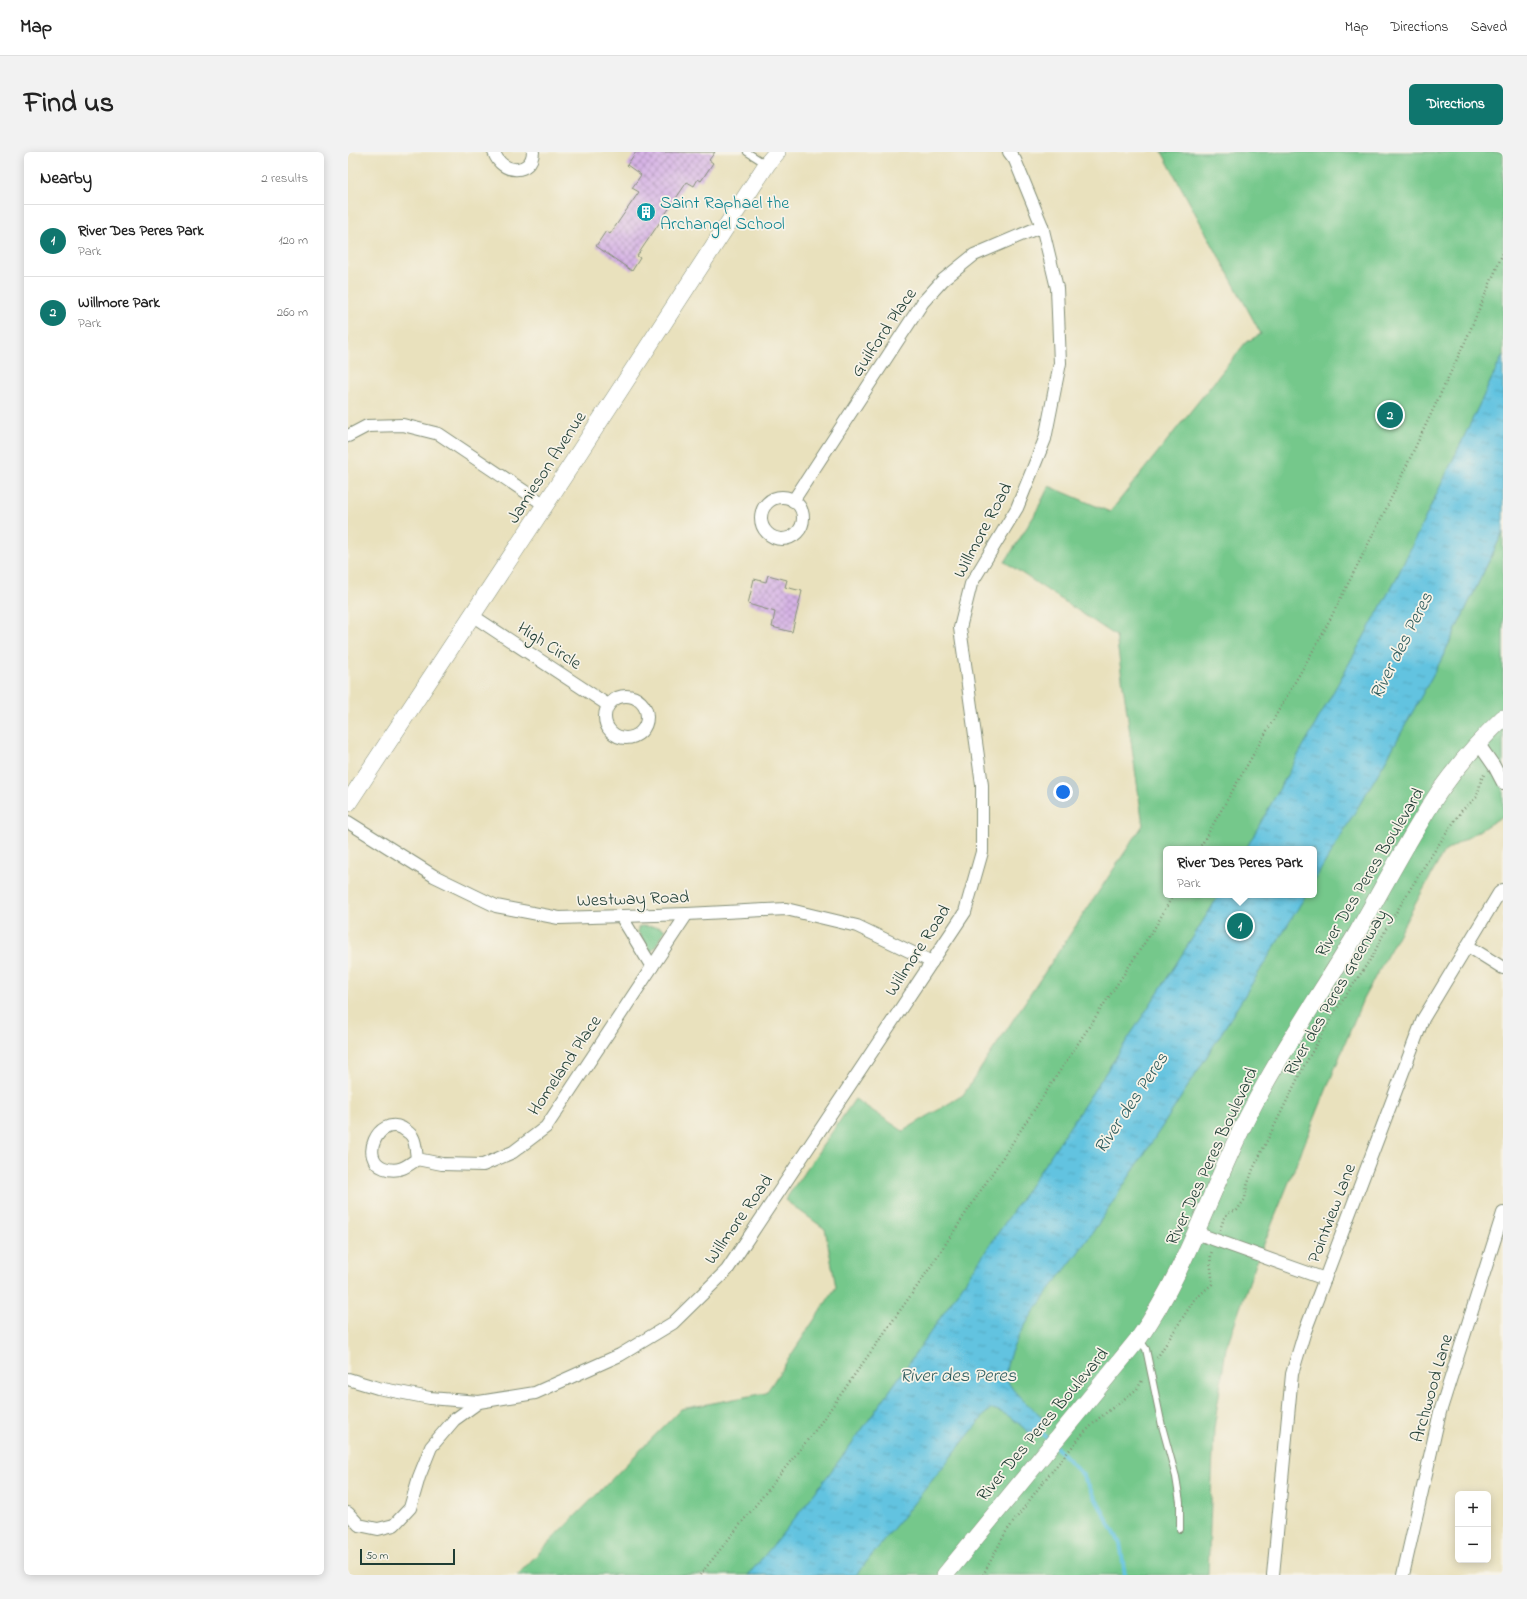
<!DOCTYPE html>
<meta charset="utf-8">
<style>
:root{--surface:#fff;--page:#f2f2f2;--text:#222;--muted:#767676;--line:#e0e0e0;--accent:#0f766e}
body{margin:0;font-family:"Indie Flower",sans-serif;background:var(--page);color:var(--text)}
.controls{position:absolute;right:12px;bottom:12px;display:grid;overflow:hidden;border-radius:6px;box-shadow:0 2px 10px #0003}
.controls button{width:36px;height:36px;display:grid;place-items:center;padding:0;border:0;border-bottom:1px solid var(--line);background:var(--surface);color:var(--text);font:20px sans-serif}
.scale{position:absolute;left:12px;bottom:10px;width:95px;box-sizing:border-box;padding-left:4px;border:2px solid #1f3d34;border-top:0;font-size:11px;line-height:14px;white-space:nowrap;color:#1f3d34;-webkit-text-stroke:3px #f7f3e8;paint-order:stroke}
.you{position:absolute;left:715px;top:640px;width:14px;height:14px;margin:-10px;border:3px solid #fff;border-radius:50%;background:#1a73e8;box-shadow:0 0 0 6px #1a73e833}
.badge{display:grid;place-items:center;width:26px;height:26px;border-radius:50%;background:var(--accent);color:#fff;font-size:13px;font-weight:700}
.pin{position:absolute;translate:-50% -50%;border:2px solid #fff;box-shadow:0 1px 4px #0006}
.popup{position:absolute;left:815px;top:694px;width:154px;height:52px;box-sizing:border-box;display:grid;place-content:center;border-radius:6px;background:var(--surface);filter:drop-shadow(0 1px 3px #0005);font-size:13px;white-space:nowrap;color:var(--muted)}
.popup b{font-size:15px;color:var(--text)}
.popup::after{content:'';position:absolute;left:50%;top:100%;margin-left:-8px;border:8px solid transparent;border-top-color:var(--surface)}
.list{margin:0;padding:0;list-style:none}
h2{display:flex;justify-content:space-between;align-items:center;height:52px;margin:0;padding:0 16px;font-size:17px}
h2 small{font-size:13px;font-weight:400;color:var(--muted)}
.list li{display:grid;grid-template-columns:26px 1fr auto;gap:12px;align-items:center;box-sizing:border-box;height:72px;padding:0 16px;border-top:1px solid var(--line)}
.list b{display:block;font-size:15px;white-space:nowrap}
.list p{margin:0;font-size:13px;white-space:nowrap;color:var(--muted)}
.list em{font-size:13px;font-style:normal;color:var(--muted)}
.map{position:relative;flex:none;width:1155px;height:1423px;overflow:hidden;border-radius:6px}
header{display:flex;align-items:center;gap:24px;box-sizing:border-box;height:56px;padding:0 20px;background:var(--surface);border-bottom:1px solid var(--line)}
header strong{font-size:19px}
nav{display:flex;gap:22px;margin-inline-start:auto;font-size:14px}
.intro{display:flex;align-items:center;justify-content:space-between;box-sizing:border-box;height:96px;padding:0 24px}
h1{margin:0;font-size:28px}
.button{padding:10px 18px;border-radius:6px;background:var(--accent);color:#fff;font-size:14px;font-weight:700}
main{display:flex;gap:24px;padding:0 24px}
aside{flex:1;background:var(--surface);border-radius:6px;box-shadow:0 2px 10px #0003}
.map>svg:first-child{display:block}
.green{fill:#74c88b;stroke:#4a8260;fill-rule:evenodd}
.water{fill:url(#water-ripples);stroke:#40808a}
.lines{fill:none;stroke-linecap:round;stroke-linejoin:round}
.stream{stroke:#62c3e0;stroke-width:4}
.building{fill:url(#building-cross-hatch)}
.lane-casing{stroke:#848f78;stroke-width:8}
.street-casing{stroke:#848f78;stroke-width:14}
.secondary-casing{stroke:#848f78;stroke-width:18}
.path{stroke:#848f78;stroke-width:2.5;stroke-dasharray:1 3;stroke-linecap:butt}
.lane{stroke:#fff;stroke-width:6}
.street{stroke:#fff;stroke-width:12}
.secondary{stroke:#fff;stroke-width:17}
.labels{text-anchor:middle;stroke-width:3.5;stroke-linejoin:round;paint-order:stroke}
.culture-label{font-size:18px;fill:#0d838f;stroke:#f7f3e8;text-anchor:start}
.street-label{font-size:18px;fill:#1f3d34;stroke:#f7f3e8}
.water-label{font-size:19px;font-style:italic;fill:#305e5f;stroke:#f7f3e8}
</style>
<header>
<strong>Map</strong>
<nav><a>Map</a><a>Directions</a><a>Saved</a></nav>
</header>
<div class="intro"><h1>Find us</h1><a class="button">Directions</a></div>
<main>
<aside>
<h2>Nearby<small>2 results</small></h2>
<ul class="list">
<li><span class="badge">1</span><div><b>River Des Peres Park</b><p>Park</p></div><em>120 m</em></li>
<li><span class="badge">2</span><div><b>Willmore Park</b><p>Park</p></div><em>260 m</em></li>
</ul>
</aside>
<div class="map">
<svg width="1155" height="1423" viewBox="0 0 1155 1423">
<defs>
<pattern id="water-ripples" width="26" height="14" patternUnits="userSpaceOnUse"><rect width="26" height="14" fill="#62c3e0"/><path d="M2 4q2-2 4 0t4 0M15 11q2-2 4 0t4 0" fill="none" stroke="#50a0b6"/></pattern>
<pattern id="building-cross-hatch" width="8" height="8" patternUnits="userSpaceOnUse"><rect width="8" height="8" fill="#d6b3e5"/><path d="M0 0l8 8M0 8l8-8" fill="none" stroke="#ad93ba"/></pattern>
</defs>
<rect width="100%" height="100%" fill="#f7f3e8"/>
<filter id="ink" filterUnits="userSpaceOnUse"><feTurbulence type="fractalNoise" baseFrequency=".025" numOctaves="2"/><feDisplacementMap in="SourceGraphic" scale="8" xChannelSelector="R" yChannelSelector="G"/><feConvolveMatrix kernelMatrix="1 2 1 2 8 2 1 2 1" color-interpolation-filters="sRGB"/></filter>
<filter id="wash" filterUnits="userSpaceOnUse"><feTurbulence type="fractalNoise" baseFrequency=".012" numOctaves="4" result="noise"/><feDisplacementMap in="SourceGraphic" scale="16" xChannelSelector="R" yChannelSelector="G"/><feGaussianBlur stdDeviation="0.9" result="paint"/><feColorMatrix in="noise" values="0 0 0 0 0 0 0 0 0 0 0 0 0 0 0 0 0 1.4 0 .05"/><feComposite in="paint" operator="in"/></filter>
<g filter="url(#wash)">
<rect width="100%" height="100%" fill="#e9e1bd"/>
<g class="green">
<path d="M814,0H1155V203L1101,318L1092,510L1155,380V664L1096,700L1015,847L905,1119L878,1196L866,1277L860,1423H169L333,1257L418,1241L488,1135L477,1077L437,1048L507,947L555,979L615,943L795,673L768,484L657,410L686,364L701,334L762,360L898,190L913,182ZM818,697H966V743H818Z"/>
<path d="M293,774L312,775L317,778L306,797L303,799L301,798L290,780V776Z"/>
</g>
<g class="water">
<path d="M1155,203V380L1092,510L1041,603L966,729V697H898L1048,427Z"/>
<path d="M871,743H958C899,840 840,937 777,1031C762,1055 746,1079 729,1102C708,1130 660,1187 658,1220C656,1237 689,1259 700,1270L686,1285C674,1275 659,1259 643,1257L639,1260L508,1423H400C491,1317 569,1200 648,1084C724,972 800,859 871,743Z"/>
</g>
<g class="lines">
<g class="stream">
<path d="M689,1276L702,1289"/>
<path d="M707,1294L734,1322L772,1391L777,1423"/>
</g>
</g>
<g id="blocks">
<g class="building">
<path d="M288,0H367L361,8L365,11L353,29L350,27L346,34L339,30L289,104L292,106L284,119L248,94L258,79L262,82L291,40L284,36L293,23L279,13Z"/>
<path d="M420,423L439,428L437,435L454,439L444,480L424,475L427,460L400,452L406,427L418,430Z"/>
</g>
</g>
</g>
<g filter="url(#ink)">
<use href="#blocks" fill-opacity="0" stroke="#848f78" stroke-width="1"/>
<g class="lines">
<g class="lane-casing">
<g id="lane">
<path d="M399,0L418,12"/>
<path d="M791,1187L798,1197L814,1274L828,1325L832,1350V1377"/>
</g>
</g>
<g class="street-casing">
<g id="street">
<path d="M146,0C154,24 184,22 185,0"/>
<path d="M0,284L19,274L55,273L91,282L197,353"/>
<circle cx="434" cy="366" r="21"/>
<path d="M445,349L575,150L595,128L626,103L694,74"/>
<path d="M125,464L260,553"/>
<circle cx="278" cy="565" r="21"/>
<path d="M1130,591L1146,614L1155,631"/>
<path d="M0,670L86,724L148,754L211,766L339,762L438,757L509,774L584,810"/>
<path d="M273,764L304,815"/>
<path d="M1120,794L1155,816"/>
<path d="M69,1007C68,1000 68,992 65,986C63,981 58,979 54,976C30,964 11,1007 36,1016C50,1021 58,1015 69,1007L94,1012L135,1013L165,1000L198,975L339,762"/>
<path d="M848,1081L977,1127"/>
<path d="M0,1227L30,1236L82,1246L131,1250"/>
<path d="M0,1361L11,1373L30,1377L46,1373L62,1356L71,1325L83,1295L106,1268L131,1250L187,1241L272,1203L325,1171L379,1118L617,760L634,700V633L612,476L623,432L669,356L697,287L712,211L709,136L694,74L667,8L661,0"/>
<path d="M925,1423L944,1222L956,1182L1075,867L1151,741L1155,738"/>
<path d="M1055,1423L1092,1260L1155,1061"/>
</g>
</g>
<g class="secondary-casing">
<g id="secondary">
<path d="M0,651L197,353L419,12L429,0"/>
<path d="M597,1423L791,1186C836,1122 859,1048 893,978C926,910 970,846 1009,781C1036,734 1061,685 1091,640C1110,613 1131,589 1155,566"/>
</g>
</g>
<g class="path">
<path d="M851,697L974,483L1038,357L1118,188L1155,101"/>
<path d="M872,1078L876,1066L880,1061L889,1058L897,1047L899,1034L905,1017L956,914L986,861L1024,805L1038,777L1077,713L1114,658L1129,645L1133,628L1137,621"/>
<path d="M809,1206L846,1148L864,1132C865,1120 860,1111 864,1099"/>
<path d="M352,1423L469,1276L575,1126L809,772L825,743"/>
<path d="M635,1423L658,1380L695,1330L734,1283L750,1267L789,1237L795,1227"/>
</g>
<use href="#lane" class="lane"/>
<use href="#street" class="street"/>
<use href="#secondary" class="secondary"/>
</g>
</g>
<defs>
<g id="building-disc" transform="scale(1)"><circle r="9.5" fill="#0f9aa8" stroke="#f7f3e8"/><path d="M-4-6H4V6H1V3H-1V6H-4ZM-2.5-4.3h1.7v1.8h-1.7ZM.8-4.3h1.7v1.8H.8ZM-2.5-1h1.7V.8h-1.7ZM.8-1h1.7V.8H.8Z" fill="#fff"/></g>
</defs>
<g fill-rule="evenodd">
<use href="#building-disc" x="298" y="60"/>
</g>
<g class="labels">
<g class="culture-label">
<text x="312" y="56">Saint Raphael the<tspan x="312" dy="21">Archangel School</tspan></text>
</g>
<g class="street-label">
<text transform="translate(535 180) rotate(-56)" y="6">Guilford Place</text>
<text transform="translate(198 315) rotate(-57)" y="6">Jamieson Avenue</text>
<text transform="translate(634 378) rotate(-62)" y="6">Willmore Road</text>
<text transform="translate(202 493) rotate(33)" y="6">High Circle</text>
<text transform="translate(1021 720) rotate(-59)" y="6">River Des Peres Boulevard</text>
<text transform="translate(285 746) rotate(-2)" y="6">Westway Road</text>
<text transform="translate(569 798) rotate(-57)" y="6">Willmore Road</text>
<text transform="translate(987 840) rotate(-60)" y="6">River des Peres Greenway</text>
<text transform="translate(216 913) rotate(-56)" y="6">Homeland Place</text>
<text transform="translate(863 1004) rotate(-65)" y="6">River Des Peres Boulevard</text>
<text transform="translate(983 1061) rotate(-69)" y="6">Pointview Lane</text>
<text transform="translate(390 1067) rotate(-55)" y="6">Willmore Road</text>
<text transform="translate(1083 1236) rotate(-74)" y="6">Archwood Lane</text>
<text transform="translate(694 1272) rotate(-50)" y="6">River Des Peres Boulevard</text>
</g>
<g class="water-label">
<text transform="translate(1052 493) rotate(-63)" y="7">River des Peres</text>
<text transform="translate(782 950) rotate(-56)" y="7">River des Peres</text>
<text x="610" y="1229">River des Peres</text>
</g>
</g>
</svg>
<div class="controls">
<button>+</button>
<button>−</button>
</div>
<div class="scale">50 m</div>
<div class="you"></div>
<div class="pin badge" style="left:892px;top:774px">1</div>
<div class="popup"><b>River Des Peres Park</b>Park</div>
<div class="pin badge" style="left:1042px;top:263px">2</div>
</div>
</main>
